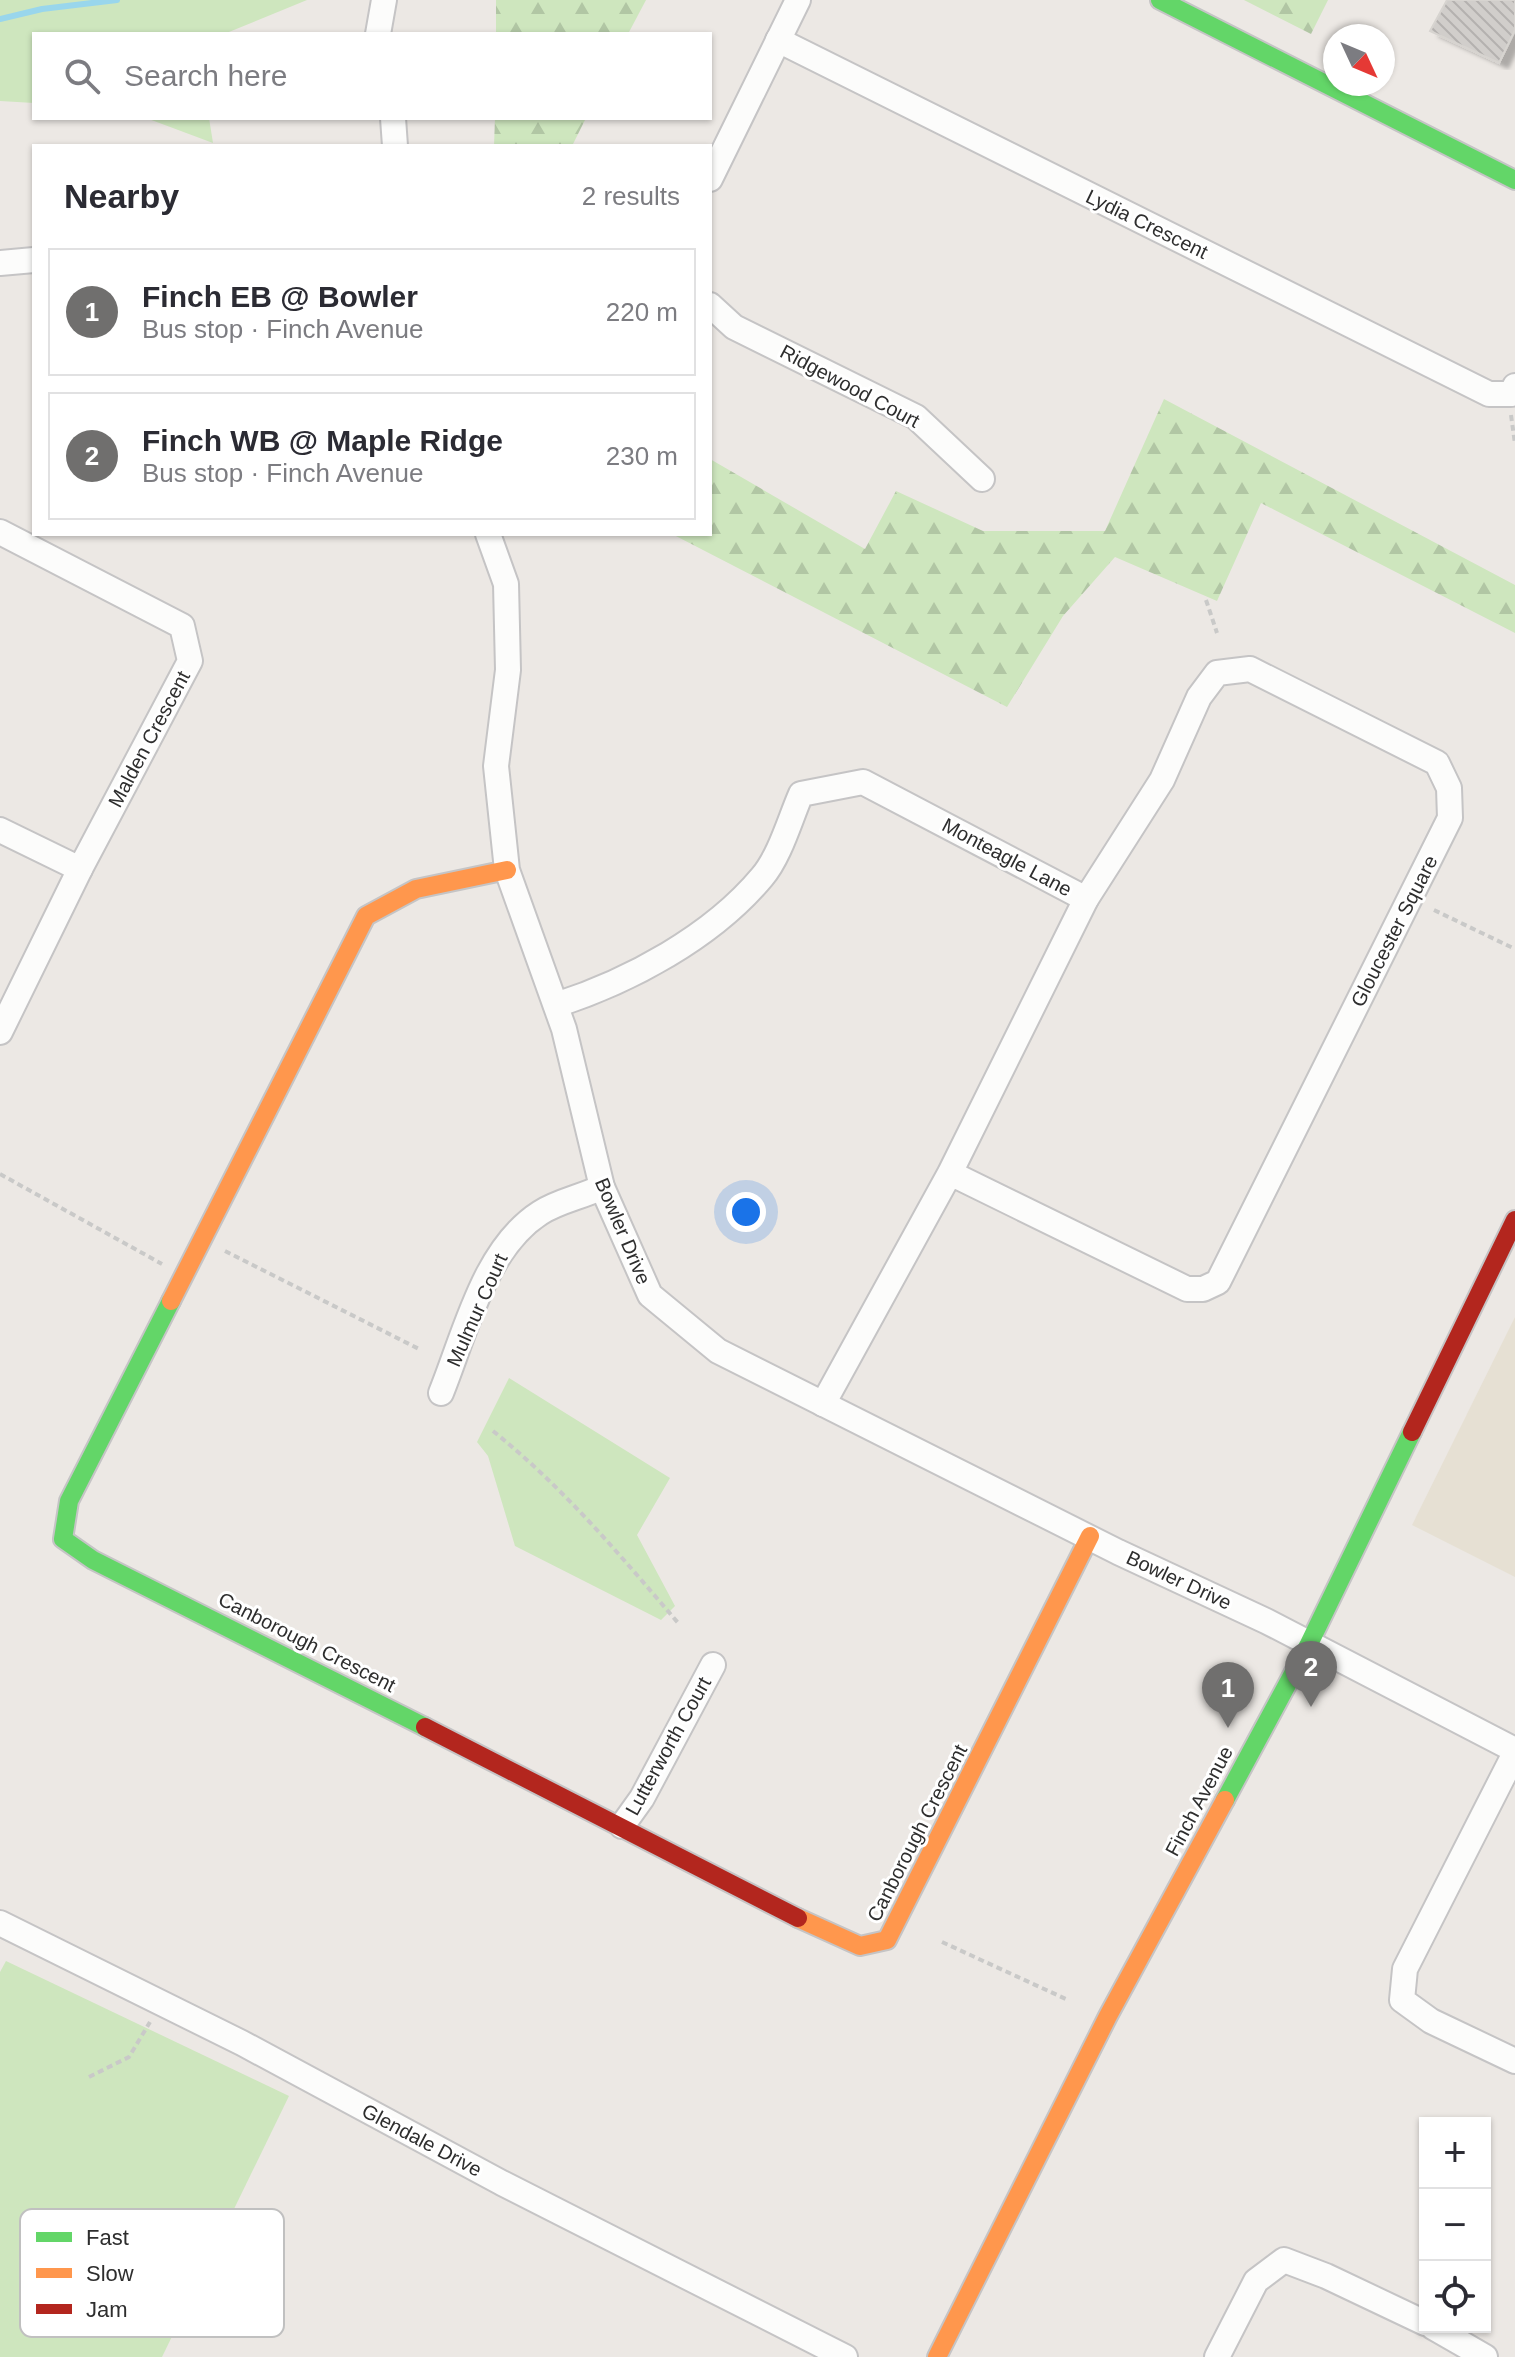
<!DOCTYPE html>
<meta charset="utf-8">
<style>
:root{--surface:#fff;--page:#f2f2f3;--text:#2b2b33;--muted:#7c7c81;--line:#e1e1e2;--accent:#706f6e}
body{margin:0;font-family:Helvetica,sans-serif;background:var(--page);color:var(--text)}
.controls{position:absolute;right:24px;bottom:24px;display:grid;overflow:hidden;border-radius:0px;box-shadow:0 2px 6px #0004}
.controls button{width:72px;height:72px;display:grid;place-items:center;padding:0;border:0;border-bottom:2px solid var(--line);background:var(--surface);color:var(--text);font:40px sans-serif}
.compass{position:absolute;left:1323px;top:24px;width:72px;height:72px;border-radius:50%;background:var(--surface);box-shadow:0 2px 6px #0004;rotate:134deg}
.you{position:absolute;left:746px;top:1212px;width:28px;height:28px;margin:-20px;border:6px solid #fff;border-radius:50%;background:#1a73e8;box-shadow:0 0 0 12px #1a73e833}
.badge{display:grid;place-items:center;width:52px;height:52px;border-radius:50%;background:var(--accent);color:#fff;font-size:26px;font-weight:700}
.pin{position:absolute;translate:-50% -66px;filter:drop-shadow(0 2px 4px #0008)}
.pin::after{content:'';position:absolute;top:42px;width:28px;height:24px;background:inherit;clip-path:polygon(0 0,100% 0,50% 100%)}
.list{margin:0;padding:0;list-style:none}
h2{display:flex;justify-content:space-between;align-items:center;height:104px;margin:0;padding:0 32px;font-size:34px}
h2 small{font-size:26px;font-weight:400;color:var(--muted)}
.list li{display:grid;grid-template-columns:52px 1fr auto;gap:24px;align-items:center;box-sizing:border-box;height:128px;margin:0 16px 16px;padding:0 16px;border:2px solid var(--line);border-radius:0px}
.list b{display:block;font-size:30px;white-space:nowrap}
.list p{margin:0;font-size:26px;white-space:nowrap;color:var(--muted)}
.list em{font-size:26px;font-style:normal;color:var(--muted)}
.icon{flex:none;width:44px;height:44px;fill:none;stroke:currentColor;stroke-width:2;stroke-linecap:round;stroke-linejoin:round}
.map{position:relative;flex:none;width:1515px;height:2357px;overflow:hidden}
.search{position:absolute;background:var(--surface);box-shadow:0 2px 6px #0004;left:32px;top:32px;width:680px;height:88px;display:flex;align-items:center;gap:20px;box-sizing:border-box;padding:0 28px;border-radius:0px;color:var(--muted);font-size:30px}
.panel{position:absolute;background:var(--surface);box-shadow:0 2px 6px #0004;left:32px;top:144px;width:680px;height:392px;border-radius:0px}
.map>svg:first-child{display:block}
.education{fill:#e6e0d3}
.forest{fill:url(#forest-firs)}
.park{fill:#cee6be}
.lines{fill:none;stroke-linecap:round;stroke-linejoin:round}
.stream{stroke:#99d6ec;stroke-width:6}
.building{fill:url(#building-back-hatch);stroke:#d7d4d0;stroke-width:2;filter:url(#shadow)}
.street-casing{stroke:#c5c4c5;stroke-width:28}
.fast-casing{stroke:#c5c4c5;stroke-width:22}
.slow-casing{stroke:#c5c4c5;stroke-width:22}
.jam-casing{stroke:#c5c4c5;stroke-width:22}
.path{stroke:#c9c9c8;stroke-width:4;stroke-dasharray:6 4;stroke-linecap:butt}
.street{stroke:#fcfcfb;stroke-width:24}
.fast{stroke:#63d668;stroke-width:18}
.slow{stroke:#ff974d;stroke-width:18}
.jam{stroke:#b3261e;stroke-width:18}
.labels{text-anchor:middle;stroke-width:6;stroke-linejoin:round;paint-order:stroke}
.street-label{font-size:20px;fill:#2e2e2e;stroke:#fff}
.key{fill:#fff;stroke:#c0c0c0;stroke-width:2}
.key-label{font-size:22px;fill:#2e2e2e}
</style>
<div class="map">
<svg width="1515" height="2357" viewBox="0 0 1515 2357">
<defs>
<pattern id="forest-firs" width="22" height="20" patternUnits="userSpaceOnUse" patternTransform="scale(2)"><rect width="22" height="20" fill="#cee6be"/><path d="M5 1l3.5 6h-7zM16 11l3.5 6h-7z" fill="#b1c6a4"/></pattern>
<pattern id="building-back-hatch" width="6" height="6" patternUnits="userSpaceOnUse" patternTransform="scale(2)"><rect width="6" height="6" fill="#d1cecb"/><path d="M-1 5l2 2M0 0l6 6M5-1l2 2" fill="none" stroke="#b4b1af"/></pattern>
<filter id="shadow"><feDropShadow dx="9" dy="5" stdDeviation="2" flood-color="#0004"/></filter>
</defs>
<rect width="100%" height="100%" fill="#ece8e4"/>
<path class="education" d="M1515,1317V1577L1412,1525Z"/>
<g class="forest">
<path d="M496,0H646L628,34H496Z"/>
<path d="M1244,0H1328L1311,34Z"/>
<path d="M495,118H586L572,146H494Z"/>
<path d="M1164,399L1515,585V633L1261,503L1217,601L1115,557L1063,616L1007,707L672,534H710V459L865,549L896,491L983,531H1105Z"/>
</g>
<g class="park">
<path d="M0,0H307L224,34H34V103L0,101Z"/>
<path d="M146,118H209L213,143Z"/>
<path d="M509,1378L670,1478L637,1535L675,1606L661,1620L515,1546L488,1456L477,1442Z"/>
<path d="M6,1961L289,2096L162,2357H0V1972Z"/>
</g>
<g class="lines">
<path class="stream" d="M0,19L42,9L117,0"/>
</g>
<path class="building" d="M1447,0H1515V30L1499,63L1430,31Z"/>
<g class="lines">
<g class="street-casing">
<g id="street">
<path d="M378,34L384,0"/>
<path d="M778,40L1489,394H1511L1515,386"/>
<path d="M393,118L395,146"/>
<path d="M710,179L798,0"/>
<path d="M0,263L34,260"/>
<path d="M710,305L734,327L916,417L982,479"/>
<path d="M0,532L182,626L190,661L80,869L0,1032"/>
<path d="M488,534L506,584L508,670L496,766L507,870L564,1029L602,1187L650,1295L718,1351L1118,1552L1266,1621L1515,1750"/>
<path d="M0,830L80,869"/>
<path d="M556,1005C630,981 712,937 762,877C780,856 790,819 801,794L863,782L1086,899"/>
<path d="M441,1393C465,1334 484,1249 540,1213C558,1201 582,1197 602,1187"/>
<path d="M823,1404L950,1173L1086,899L1162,780L1199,697L1217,673L1250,669L1437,763L1449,788L1450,818L1218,1282L1203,1289H1187L950,1173"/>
<path d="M1515,1753L1405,1969L1402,2000L1431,2021L1515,2061"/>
<path d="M622,1826L642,1798L713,1665"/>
<path d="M0,1923L242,2043L502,2183L845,2357"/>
<path d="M1433,2327L1485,2357"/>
<path d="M1217,2357L1256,2281L1284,2260L1326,2276L1425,2323"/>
</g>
</g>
<g class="fast-casing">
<g id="fast">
<path d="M1160,0L1515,180"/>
<path d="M171,1301L69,1501L63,1539L93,1560L425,1727"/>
<path d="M1225,1800L1309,1644L1412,1432"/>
</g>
</g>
<g class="slow-casing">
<g id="slow">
<path d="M171,1301L366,916L416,889L507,870"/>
<path d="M798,1918L860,1946L887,1940L1090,1536"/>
<path d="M937,2357L1108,2016L1225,1800"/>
</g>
</g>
<g class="jam-casing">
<g id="jam">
<path d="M1412,1432L1515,1220"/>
<path d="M425,1727L798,1918"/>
</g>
</g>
<g class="path">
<path d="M1511,415L1515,444"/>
<path d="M1206,600L1217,633"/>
<path d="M1434,910L1515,949"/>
<path d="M0,1174L162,1264"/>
<path d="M225,1251L421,1350"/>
<path d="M493,1431C564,1488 620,1555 679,1624"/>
<path d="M942,1942L1068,2000"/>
<path d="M89,2077L129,2057L150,2022"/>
</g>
<use href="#street" class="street"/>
<use href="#fast" class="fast"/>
<use href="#slow" class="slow"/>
<use href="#jam" class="jam"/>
</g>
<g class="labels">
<g class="street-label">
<text transform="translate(1147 224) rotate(26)" y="7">Lydia Crescent</text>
<text transform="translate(850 386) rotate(28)" y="7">Ridgewood Court</text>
<text transform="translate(149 739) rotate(-62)" y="7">Malden Crescent</text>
<text transform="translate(1007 857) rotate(28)" y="7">Monteagle Lane</text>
<text transform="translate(1394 931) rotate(-63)" y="7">Gloucester Square</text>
<text transform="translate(623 1231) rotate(67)" y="7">Bowler Drive</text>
<text transform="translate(477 1310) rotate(-66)" y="7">Mulmur Court</text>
<text transform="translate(1179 1580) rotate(25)" y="7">Bowler Drive</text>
<text transform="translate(307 1642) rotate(27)" y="7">Canborough Crescent</text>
<text transform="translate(668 1746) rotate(-61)" y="7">Lutterworth Court</text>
<text transform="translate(1199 1801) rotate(-62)" y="7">Finch Avenue</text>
<text transform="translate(917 1833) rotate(-63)" y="7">Canborough Crescent</text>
<text transform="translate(422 2140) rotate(28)" y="7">Glendale Drive</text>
</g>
</g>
<rect x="20" y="2209" width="264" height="128" rx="12" class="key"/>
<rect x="36" y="2232" width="36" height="10" fill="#63d668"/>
<rect x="36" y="2268" width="36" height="10" fill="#ff974d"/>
<rect x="36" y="2304" width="36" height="10" fill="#b3261e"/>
<g class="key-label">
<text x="86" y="2245">Fast</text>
<text x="86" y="2281">Slow</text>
<text x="86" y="2317">Jam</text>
</g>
</svg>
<div class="controls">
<button>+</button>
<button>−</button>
<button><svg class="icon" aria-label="locate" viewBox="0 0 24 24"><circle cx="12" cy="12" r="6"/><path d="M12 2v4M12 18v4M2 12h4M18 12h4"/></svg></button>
</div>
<svg class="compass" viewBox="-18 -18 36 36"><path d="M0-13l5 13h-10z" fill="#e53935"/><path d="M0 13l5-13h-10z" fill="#7c7c81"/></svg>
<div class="you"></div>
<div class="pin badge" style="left:1228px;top:1728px">1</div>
<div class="pin badge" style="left:1311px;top:1707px">2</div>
<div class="search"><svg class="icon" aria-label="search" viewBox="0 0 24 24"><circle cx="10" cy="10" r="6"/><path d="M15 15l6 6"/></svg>Search here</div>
<section class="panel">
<h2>Nearby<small>2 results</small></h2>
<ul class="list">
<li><span class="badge">1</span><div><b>Finch EB @ Bowler</b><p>Bus stop · Finch Avenue</p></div><em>220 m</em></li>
<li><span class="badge">2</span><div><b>Finch WB @ Maple Ridge</b><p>Bus stop · Finch Avenue</p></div><em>230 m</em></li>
</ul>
</section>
</div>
